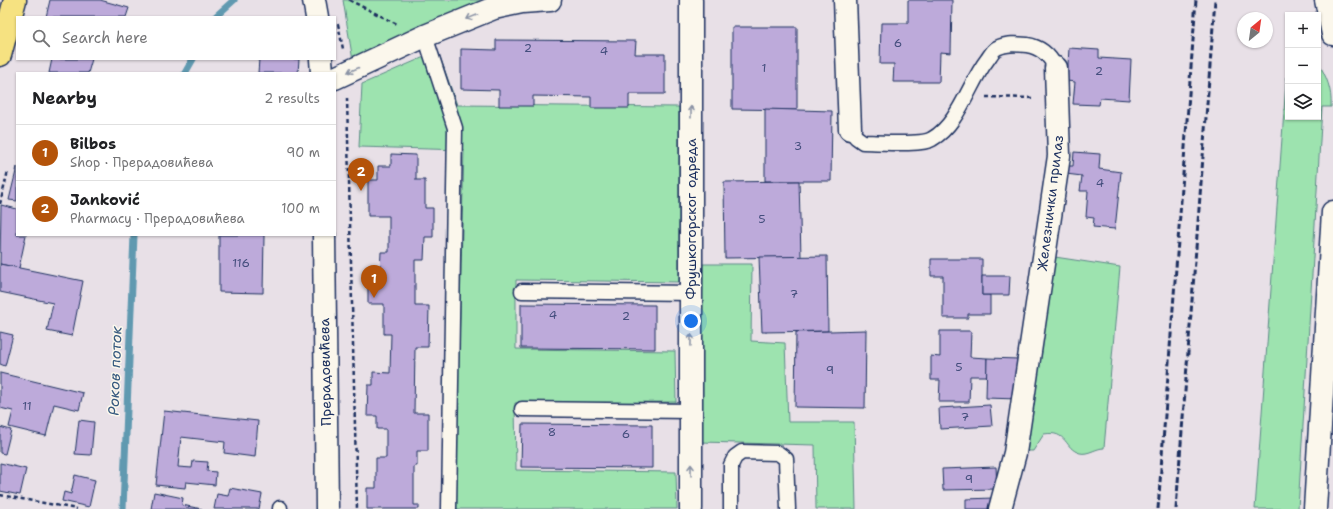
<!DOCTYPE html>
<meta charset="utf-8">
<style>
:root{--surface:#fff;--page:#f2f2f2;--text:#202124;--muted:#757577;--line:#e0e0e0;--accent:#b45309}
body{margin:0;font-family:"Shantell Sans",sans-serif;background:var(--page);color:var(--text)}
.controls{position:absolute;right:12px;top:12px;display:grid;overflow:hidden;border-radius:0px;box-shadow:0 1px 3px #0004}
.controls button{width:36px;height:36px;display:grid;place-items:center;padding:0;border:0;border-bottom:1px solid var(--line);background:var(--surface);color:var(--text);font:20px sans-serif}
.compass{position:absolute;left:1237px;top:12px;width:36px;height:36px;border-radius:50%;background:var(--surface);box-shadow:0 1px 3px #0004;rotate:29deg}
.you{position:absolute;left:691px;top:321px;width:14px;height:14px;margin:-10px;border:3px solid #fff;border-radius:50%;background:#1a73e8;box-shadow:0 0 0 6px #1a73e833}
.badge{display:grid;place-items:center;width:26px;height:26px;border-radius:50%;background:var(--accent);color:#fff;font-size:13px;font-weight:700}
.pin{position:absolute;translate:-50% -33px;filter:drop-shadow(0 1px 2px #0008)}
.pin::after{content:'';position:absolute;top:21px;width:14px;height:12px;background:inherit;clip-path:polygon(0 0,100% 0,50% 100%)}
.list{margin:0;padding:0;list-style:none}
h2{display:flex;justify-content:space-between;align-items:center;height:52px;margin:0;padding:0 16px;font-size:17px}
h2 small{font-size:13px;font-weight:400;color:var(--muted)}
.list li{display:grid;grid-template-columns:26px 1fr auto;gap:12px;align-items:center;box-sizing:border-box;height:56px;padding:0 16px;border-top:1px solid var(--line)}
.list b{display:block;font-size:15px;white-space:nowrap}
.list p{margin:0;font-size:13px;white-space:nowrap;color:var(--muted)}
.list em{font-size:13px;font-style:normal;color:var(--muted)}
.icon{flex:none;width:22px;height:22px;fill:none;stroke:currentColor;stroke-width:2;stroke-linecap:round;stroke-linejoin:round}
.map{position:relative;flex:none;width:1333px;height:509px;overflow:hidden}
.search{position:absolute;background:var(--surface);box-shadow:0 1px 3px #0004;left:16px;top:16px;width:320px;height:44px;display:flex;align-items:center;gap:10px;box-sizing:border-box;padding:0 14px;border-radius:0px;color:var(--muted);font-size:15px}
.panel{position:absolute;background:var(--surface);box-shadow:0 1px 3px #0004;left:16px;top:72px;width:320px;height:164px;border-radius:0px}
.map>svg:first-child{display:block}
.green{fill:#9de3af;stroke:#5c8986}
.lines{fill:none;stroke-linecap:round;stroke-linejoin:round}
.stream{stroke:#6099b0;stroke-width:7}
.building{fill:#bdaada;stroke:#1b2f5e}
.lane-casing{stroke:#1b2f5e;stroke-width:17}
.street-casing{stroke:#1b2f5e;stroke-width:25}
.secondary-casing{stroke:#1b2f5e;stroke-width:25}
.primary-casing{stroke:#1b2f5e;stroke-width:25}
.path{stroke:#1b2f5e;stroke-width:2.5;stroke-dasharray:4 3;stroke-linecap:butt}
.lane{stroke:#fbf7ec;stroke-width:14}
.street{stroke:#fbf7ec;stroke-width:22}
.secondary{stroke:#fbf7ec;stroke-width:22}
.primary{stroke:#f6e281;stroke-width:22}
.rail{stroke:#1b2f5e;stroke-width:3;stroke-dasharray:6 3;stroke-linecap:butt}
.oneway{stroke:#8b93a5}
.labels{text-anchor:middle;stroke-width:3;stroke-linejoin:round;paint-order:stroke}
.number-label{font-size:12px;fill:#444e7d}
.street-label{font-size:14px;fill:#1b2f5e;stroke:#fbf7ec}
.water-label{font-size:15px;font-style:italic;fill:#385b80;stroke:#fbf7ec}
</style>
<div class="map">
<svg width="1333" height="509" viewBox="0 0 1333 509">
<rect width="100%" height="100%" fill="#e8e0e7"/>
<filter id="ink" filterUnits="userSpaceOnUse"><feTurbulence type="fractalNoise" baseFrequency=".025" numOctaves="2"/><feDisplacementMap in="SourceGraphic" scale="8" xChannelSelector="R" yChannelSelector="G"/><feConvolveMatrix kernelMatrix="1 2 1 2 8 2 1 2 1" color-interpolation-filters="sRGB"/></filter>
<g filter="url(#ink)">
<g class="green">
<path d="M343,0H488L353,61Z"/>
<path d="M438,51L457,105L679,107V282L516,280V349L675,351L676,402L515,403L516,470L676,472L677,509H455L464,150L359,147L362,84Z"/>
<path d="M1288,56V117H1318V62C1327,78 1332,89 1331,107H1322L1298,509H1255Z"/>
<path d="M1055,257L1120,267L1104,448C1096,448 1088,455 1080,453C1064,449 1068,430 1044,434L1033,451H1027L1024,447Z"/>
<path d="M703,264H752L751,341L785,343L788,422H854L856,509H816L815,445L700,442Z"/>
</g>
<g class="lines">
<g class="stream">
<path d="M215,17L234,0"/>
<path d="M185,73L193,59"/>
<path d="M123,509L134,235"/>
</g>
</g>
<g class="building">
<path d="M50,0H100L129,8L126,17H46Z"/>
<path d="M908,0H952L951,53L940,52L939,82H893L894,64H880L881,23H908Z"/>
<path d="M732,27H797V110L732,109Z"/>
<path d="M496,40L636,41L635,54H665V94H629V108H591V97L533,96V106H499V90L461,89V49L496,50Z"/>
<path d="M1069,48L1099,50V58L1131,60L1129,100L1100,98L1099,105L1073,104L1075,82L1067,81Z"/>
<path d="M52,59H92L88,73H49Z"/>
<path d="M259,59H299L298,73H258Z"/>
<path d="M765,109L832,111L831,181H765Z"/>
<path d="M1074,152L1100,154L1099,169L1121,172L1115,229L1093,227L1094,218L1086,217L1088,191H1080L1082,176L1066,174L1067,166H1073Z"/>
<path d="M391,154L416,155V180H425V208H433V237H425L424,260H415V306H429L428,347H415L414,413H428V451H417V466H414V505H419V509H367V488H376V458H386V429H377V416H367L368,385H373V372L390,373L391,334H384V304H368V273H380L381,252H389V216H368V180H378V166H391Z"/>
<path d="M17,167V201L9,200Z"/>
<path d="M799,181L801,257L725,258L724,182Z"/>
<path d="M1,205L17,209V235H26L19,268L0,264Z"/>
<path d="M219,235H264L263,293L219,292Z"/>
<path d="M827,256L828,331L762,332L759,257Z"/>
<path d="M931,259H982V295H990V314H968V318H943V276H931Z"/>
<path d="M0,264L83,281L72,336L47,331L53,303L0,292Z"/>
<path d="M982,276H1010L1009,295H982Z"/>
<path d="M521,304L655,305V349L521,348Z"/>
<path d="M866,330L865,408L795,407L796,332Z"/>
<path d="M940,331H971L970,357L987,358V376H970L969,402H939L940,380H931V356L940,357Z"/>
<path d="M0,332L13,335L5,366L0,364Z"/>
<path d="M987,358L1018,359V399L986,398Z"/>
<path d="M0,373L83,393L79,410L54,404L46,436L9,427L13,411L0,408Z"/>
<path d="M990,405L992,426L940,429L939,408Z"/>
<path d="M164,411L258,421L255,457L224,453L225,442L181,437L178,467L192,468L193,461L208,462L207,471L216,472L215,485L186,482L185,488L156,485Z"/>
<path d="M79,420L94,422L91,455L75,454Z"/>
<path d="M522,424L652,425V468L521,467Z"/>
<path d="M0,427L11,430L5,454L0,453Z"/>
<path d="M0,463L26,469L20,495L0,491Z"/>
<path d="M996,467L997,489L943,490L942,469Z"/>
<path d="M75,475L95,480L89,507L62,501L64,492L71,494Z"/>
<path d="M230,488L262,494L259,509H214L217,494L228,496Z"/>
<path d="M154,492L183,498L182,505L202,509H151Z"/>
<path d="M993,498L994,509H966V499Z"/>
</g>
<g class="lines">
<g class="lane-casing">
<g id="lane">
<path d="M425,36L455,128L449,509"/>
<path d="M850,129L856,137L863,142C878,142 921,146 932,139C959,124 969,83 987,60C990,56 993,50 997,48C1006,43 1017,44 1027,45C1041,47 1050,56 1056,68"/>
<path d="M522,291L692,293"/>
<path d="M522,409L690,411"/>
<path d="M280,509V508"/>
<path d="M731,509V465L735,457L742,452L778,453L786,459L788,509"/>
</g>
</g>
<g class="street-casing">
<g id="street">
<path d="M691,0V509"/>
<path d="M845,0L850,129"/>
<path d="M1326,0L1333,34"/>
<path d="M335,78L425,36L494,8L522,2L550,0"/>
<path d="M1000,509L1015,453L1059,156L1056,68"/>
<path d="M1315,509L1333,212"/>
</g>
</g>
<g class="secondary-casing">
<g id="secondary">
<path d="M314,0L317,17"/>
<path d="M321,59L322,73"/>
<path d="M324,235L327,509"/>
</g>
</g>
<g class="primary-casing">
<path id="primary" d="M0,55L15,0"/>
</g>
<g class="path">
<path d="M349,0L397,24"/>
<path d="M338,24L343,49"/>
<path d="M986,97L1035,98"/>
<path d="M347,98L357,509"/>
<path d="M0,204L8,171"/>
<path d="M0,495L77,509"/>
</g>
<use href="#lane" class="lane"/>
<use href="#street" class="street"/>
<use href="#secondary" class="secondary"/>
<use href="#primary" class="primary"/>
<g class="rail">
<path d="M1158,509L1196,0"/>
<path d="M1176,509L1215,0"/>
</g>
</g>
<defs><path id="oneway-shaft" d="M-6 0H5M1.5-3L5.5 0L1.5 3" fill="none" stroke-width="1.6" stroke-linecap="round" stroke-linejoin="round"/></defs>
<g class="oneway">
<use href="#oneway-shaft" transform="translate(472 17) rotate(158)"/>
<use href="#oneway-shaft" transform="translate(353 70) rotate(157)"/>
<use href="#oneway-shaft" transform="translate(691 112) rotate(-90)"/>
<use href="#oneway-shaft" transform="translate(691 340) rotate(-89)"/>
<use href="#oneway-shaft" transform="translate(691 470) rotate(-90)"/>
</g>
</g>
<g class="labels">
<g class="number-label">
<text x="898" y="47">6</text>
<text x="528" y="52">2</text>
<text x="604" y="55">4</text>
<text x="764" y="72">1</text>
<text x="1099" y="75">2</text>
<text x="798" y="150">3</text>
<text x="1100" y="187">4</text>
<text x="762" y="223">5</text>
<text x="241" y="267">116</text>
<text x="794" y="298">7</text>
<text x="553" y="319">4</text>
<text x="626" y="320">2</text>
<text x="959" y="371">5</text>
<text x="830" y="374">9</text>
<text x="27" y="410">11</text>
<text x="965" y="421">7</text>
<text x="552" y="436">8</text>
<text x="626" y="438">6</text>
<text x="969" y="483">9</text>
</g>
<g class="street-label">
<text transform="translate(1050 203) rotate(-83)" y="5">Железнички прилаз</text>
<text transform="translate(691 219) rotate(-90)" y="5">Фрушкогорског одреда</text>
<text transform="translate(325 372) rotate(-91)" y="5">Прерадовићева</text>
</g>
<g class="water-label">
<text transform="translate(115 371) rotate(-88)" y="5">Роков поток</text>
</g>
</g>
</svg>
<div class="controls">
<button>+</button>
<button>−</button>
<button><svg class="icon" aria-label="layers" viewBox="0 0 24 24"><path d="M12 4l9 5-9 5-9-5zM3 14l9 5 9-5"/></svg></button>
</div>
<svg class="compass" viewBox="-18 -18 36 36"><path d="M0-13l5 13h-10z" fill="#e53935"/><path d="M0 13l5-13h-10z" fill="#757577"/></svg>
<div class="you"></div>
<div class="pin badge" style="left:374px;top:298px">1</div>
<div class="pin badge" style="left:361px;top:191px">2</div>
<div class="search"><svg class="icon" aria-label="search" viewBox="0 0 24 24"><circle cx="10" cy="10" r="6"/><path d="M15 15l6 6"/></svg>Search here</div>
<section class="panel">
<h2>Nearby<small>2 results</small></h2>
<ul class="list">
<li><span class="badge">1</span><div><b>Bilbos</b><p>Shop · Прерадовићева</p></div><em>90 m</em></li>
<li><span class="badge">2</span><div><b>Janković</b><p>Pharmacy · Прерадовићева</p></div><em>100 m</em></li>
</ul>
</section>
</div>
